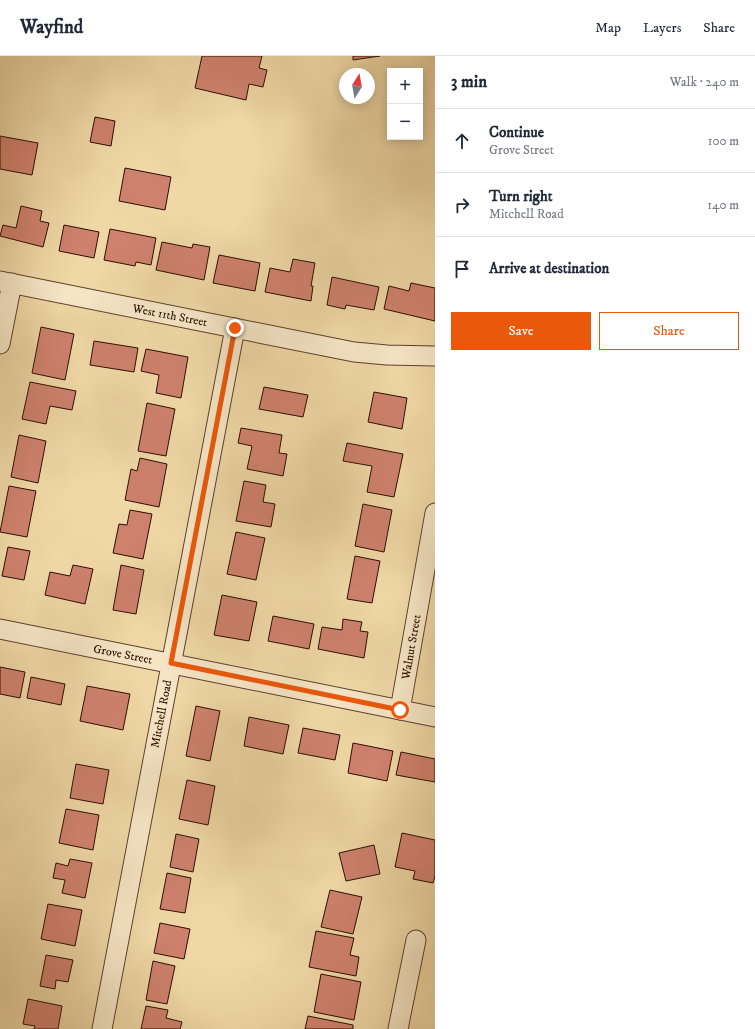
<!DOCTYPE html>
<meta charset="utf-8">
<style>
:root{--surface:#fff;--page:#f6f6f7;--text:#1f2937;--muted:#747a83;--line:#e0e1e3;--accent:#ea580c}
body{margin:0;font-family:"IM FELL DW Pica",serif;background:var(--page);color:var(--text)}
.controls{position:absolute;right:12px;top:12px;display:grid;overflow:hidden;border-radius:0px;box-shadow:0 2px 10px #0003}
.controls button{width:36px;height:36px;display:grid;place-items:center;padding:0;border:0;border-bottom:1px solid var(--line);background:var(--surface);color:var(--text);font:20px sans-serif}
.compass{position:absolute;left:339px;top:12px;width:36px;height:36px;border-radius:50%;background:var(--surface);box-shadow:0 2px 10px #0003;rotate:11deg}
.stop{position:absolute;width:12px;height:12px;margin:-9px;border:3px solid #ea580c;border-radius:50%;background:#fff}
.stop.end{background:#ea580c;border-color:#fff;box-shadow:0 1px 4px #0008}
.list{margin:0;padding:0;list-style:none}
h2{display:flex;justify-content:space-between;align-items:center;height:52px;margin:0;padding:0 16px;font-size:17px}
h2 small{font-size:13px;font-weight:400;color:var(--muted)}
.list li{display:grid;grid-template-columns:26px 1fr auto;gap:12px;align-items:center;box-sizing:border-box;height:64px;padding:0 16px;border-top:1px solid var(--line)}
.list b{display:block;font-size:15px;white-space:nowrap}
.list p{margin:0;font-size:13px;white-space:nowrap;color:var(--muted)}
.list em{font-size:13px;font-style:normal;color:var(--muted)}
.actions{display:flex;gap:8px;padding:12px 16px}
.actions a{flex:1;padding:9px 0;border:1px solid var(--accent);border-radius:0px;text-align:center;font-size:14px;color:var(--accent)}
.actions .main{background:var(--accent);color:#fff}
.icon{flex:none;width:22px;height:22px;fill:none;stroke:currentColor;stroke-width:2;stroke-linecap:round;stroke-linejoin:round}
.map{position:relative;flex:none;width:435px;height:973px;overflow:hidden}
header{display:flex;align-items:center;gap:24px;box-sizing:border-box;height:56px;padding:0 20px;background:var(--surface);border-bottom:1px solid var(--line)}
header strong{font-size:19px}
nav{display:flex;gap:22px;margin-inline-start:auto;font-size:14px}
main{display:flex}
aside{flex:1;background:var(--surface)}
.map>svg:first-child{display:block}
.building{fill:#ce816d;stroke:#2c0e02}
.lines{fill:none;stroke-linecap:round;stroke-linejoin:round}
.minor-casing{stroke:#5d402b;stroke-width:21}
.minor{stroke:#f5e5c5;stroke-width:19}
.route{stroke:#ea580c;stroke-width:5}
.labels{text-anchor:middle;stroke-width:3;stroke-linejoin:round;paint-order:stroke}
.street-label{font-size:12px;fill:#2c0e02;stroke:#f5e5c5}
</style>
<header>
<strong>Wayfind</strong>
<nav><a>Map</a><a>Layers</a><a>Share</a></nav>
</header>
<main>
<div class="map">
<svg width="435" height="973" viewBox="0 0 435 973">
<rect width="100%" height="100%" fill="#efd7a6"/>
<filter id="stains"><feTurbulence type="fractalNoise" baseFrequency=".005" numOctaves="4"/><feColorMatrix values="0 0 0 0 .2 0 0 0 0 .09 0 0 0 0 .02 0 0 0 .5 -.17"/></filter>
<radialGradient id="worn" r=".72"><stop offset=".6" stop-color="#630" stop-opacity="0"/><stop offset="1" stop-color="#630" stop-opacity=".3"/></radialGradient>
<g class="building">
<path d="M202,0H262L259,12L267,14L263,31L249,28L246,44L195,32Z"/>
<path d="M353,0H380L353,4Z"/>
<path d="M95,61L115,65L111,90L90,86Z"/>
<path d="M0,80L38,87L32,119L0,113Z"/>
<path d="M125,112L171,121L165,154L119,145Z"/>
<path d="M21,150L42,155L40,165L49,167L43,191L0,180L3,169L16,172Z"/>
<path d="M64,169L99,176L94,202L59,195Z"/>
<path d="M110,173L156,182L151,209L136,206L135,210L104,204Z"/>
<path d="M162,186L192,192L193,188L210,191L204,224L156,214Z"/>
<path d="M219,199L260,207L255,235L213,227Z"/>
<path d="M293,203L315,207L311,230H313L311,245L265,236L270,212L290,216Z"/>
<path d="M332,221L379,231L374,254L346,249L345,253L327,249Z"/>
<path d="M411,227L435,232V265L384,253L389,230L409,235Z"/>
<path d="M41,271L74,278L65,324L32,317Z"/>
<path d="M94,285L138,292L134,316L90,309Z"/>
<path d="M146,293L188,301L181,342L156,337L159,319L141,315Z"/>
<path d="M30,326L76,335L72,354L50,350L46,368L22,363Z"/>
<path d="M264,331L308,339L303,361L259,353Z"/>
<path d="M374,336L407,342L402,373L368,366Z"/>
<path d="M147,347L175,353L166,400L138,395Z"/>
<path d="M241,372L282,379L279,397L287,398L283,420L247,413L252,390L238,387Z"/>
<path d="M19,379L46,385L38,427L11,421Z"/>
<path d="M347,387L403,398L394,441L367,436L372,410L343,405Z"/>
<path d="M140,402L167,408L159,451L125,444L131,413L137,415Z"/>
<path d="M244,425L266,429L263,446L275,448L271,471L236,465Z"/>
<path d="M9,430L36,435L27,481L0,476Z"/>
<path d="M363,448L392,454L384,496L355,490Z"/>
<path d="M130,454L152,458L143,503L113,497L119,468L127,469Z"/>
<path d="M236,476L265,482L256,524L227,518Z"/>
<path d="M8,491L30,495L24,524L2,520Z"/>
<path d="M355,500L380,505L372,547L347,543Z"/>
<path d="M73,509L93,513L85,548L45,539L50,516L70,520Z"/>
<path d="M121,509L144,514L136,558L113,554Z"/>
<path d="M222,539L257,546L249,585L214,579Z"/>
<path d="M273,560L314,568L309,593L268,585Z"/>
<path d="M343,563L362,566L360,575L368,576L364,602L318,593L322,571L342,574Z"/>
<path d="M0,611L25,616L20,642L0,638Z"/>
<path d="M31,621L65,628L61,649L27,642Z"/>
<path d="M87,630L130,638L123,674L80,665Z"/>
<path d="M196,650L220,655L210,705L186,700Z"/>
<path d="M249,661L289,669L283,698L244,690Z"/>
<path d="M303,672L340,679L335,704L298,697Z"/>
<path d="M353,687L393,695L387,725L348,717Z"/>
<path d="M401,696L435,703V726L396,719Z"/>
<path d="M76,708L109,714L103,748L70,742Z"/>
<path d="M187,724L215,730L208,769L179,763Z"/>
<path d="M66,753L99,759L93,794L59,787Z"/>
<path d="M402,777L435,784V820L433,827L413,823L415,815L395,811Z"/>
<path d="M176,778L199,783L193,816L170,811Z"/>
<path d="M374,789L380,818L346,825L339,797Z"/>
<path d="M70,803L92,807L85,842L62,837L65,824L53,822L56,807L68,810Z"/>
<path d="M167,817L191,822L185,857L160,853Z"/>
<path d="M330,834L362,841L353,878L321,871Z"/>
<path d="M48,848L82,854L75,890L41,883Z"/>
<path d="M160,867L190,873L184,903L154,897Z"/>
<path d="M316,875L354,882L350,899L359,901L356,920L309,911Z"/>
<path d="M46,899L73,904L68,926L56,924L55,933L40,930Z"/>
<path d="M153,905L175,910L167,948L146,944Z"/>
<path d="M321,918L361,926L354,964L314,956Z"/>
<path d="M28,943L62,950L58,973H34L35,970L23,968Z"/>
<path d="M146,950L168,954L166,962L182,966L180,973H141Z"/>
<path d="M308,960L353,969V973H305Z"/>
</g>
<g class="lines">
<g class="minor-casing">
<g id="minor">
<path d="M0,225L354,296L387,299L435,300"/>
<path d="M0,288L12,227"/>
<path d="M0,573L435,661"/>
<path d="M400,654L435,457"/>
<path d="M102,973L235,272"/>
<path d="M398,973L416,884"/>
</g>
</g>
<use href="#minor" class="minor"/>
</g>
<g class="lines">
<path class="route" d="M235,272L171,607L400,654"/>
</g>
<g class="labels">
<g class="street-label">
<text transform="translate(170 259) rotate(11)" y="4">West 11th Street</text>
<text transform="translate(411 591) rotate(-80)" y="4">Walnut Street</text>
<text transform="translate(123 598) rotate(11)" y="4">Grove Street</text>
<text transform="translate(161 658) rotate(-79)" y="4">Mitchell Road</text>
</g>
</g>
<rect width="100%" height="100%" filter="url(#stains)"/>
<rect width="100%" height="100%" fill="url(#worn)"/>
</svg>
<div class="controls">
<button>+</button>
<button>−</button>
</div>
<svg class="compass" viewBox="-18 -18 36 36"><path d="M0-13l5 13h-10z" fill="#e53935"/><path d="M0 13l5-13h-10z" fill="#747a83"/></svg>
<div class="stop" style="left:400px;top:654px"></div>
<div class="stop end" style="left:235px;top:272px"></div>
</div>
<aside>
<h2>3 min<small>Walk · 240 m</small></h2>
<ul class="list">
<li><svg class="icon" aria-label="ahead" viewBox="0 0 24 24"><path d="M12 20V5M6 11l6-6 6 6"/></svg><div><b>Continue</b><p>Grove Street</p></div><em>100 m</em></li>
<li><svg class="icon" aria-label="right" viewBox="0 0 24 24"><path d="M7 20v-9h11M14 6l5 5-5 5"/></svg><div><b>Turn right</b><p>Mitchell Road</p></div><em>140 m</em></li>
<li><svg class="icon" aria-label="arrive" viewBox="0 0 24 24"><path d="M6 21V4h12l-3 4 3 4H6"/></svg><div><b>Arrive at destination</b></div></li>
</ul>
<div class="actions"><a class="main">Save</a><a>Share</a></div>
</aside>
</main>
